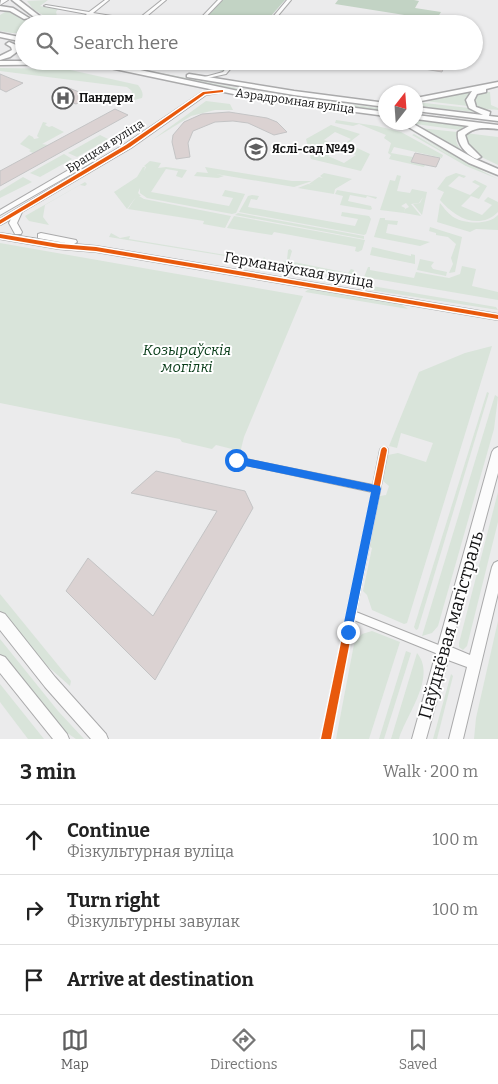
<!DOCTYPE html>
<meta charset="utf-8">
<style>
:root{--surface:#fff;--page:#f6f6f6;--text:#222;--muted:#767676;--line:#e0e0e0;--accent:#5f5f60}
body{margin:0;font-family:Bitter,serif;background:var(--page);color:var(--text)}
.compass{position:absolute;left:378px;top:85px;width:45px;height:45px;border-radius:50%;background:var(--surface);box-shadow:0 1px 4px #0004;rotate:17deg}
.stop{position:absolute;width:15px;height:15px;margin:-11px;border:4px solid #1a73e8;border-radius:50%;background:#fff}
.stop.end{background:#1a73e8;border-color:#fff;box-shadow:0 1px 5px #0008}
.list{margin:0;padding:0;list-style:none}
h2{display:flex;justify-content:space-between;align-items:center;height:65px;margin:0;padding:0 20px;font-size:21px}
h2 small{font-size:16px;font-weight:400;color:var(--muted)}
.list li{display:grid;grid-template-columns:32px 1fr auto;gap:15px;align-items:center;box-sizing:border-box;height:70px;padding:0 20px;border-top:1px solid var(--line)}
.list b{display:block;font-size:19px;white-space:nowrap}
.list p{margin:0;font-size:16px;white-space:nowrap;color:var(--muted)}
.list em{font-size:16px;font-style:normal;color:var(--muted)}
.icon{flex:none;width:28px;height:28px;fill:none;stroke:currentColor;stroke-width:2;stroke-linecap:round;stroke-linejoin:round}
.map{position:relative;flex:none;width:498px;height:739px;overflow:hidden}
.search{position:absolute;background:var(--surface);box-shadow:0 1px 4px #0004;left:15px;right:15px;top:15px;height:55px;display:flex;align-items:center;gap:12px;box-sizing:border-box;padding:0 18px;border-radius:28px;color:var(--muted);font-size:19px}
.sheet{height:275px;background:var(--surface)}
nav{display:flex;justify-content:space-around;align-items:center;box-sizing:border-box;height:70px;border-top:1px solid var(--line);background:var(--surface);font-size:14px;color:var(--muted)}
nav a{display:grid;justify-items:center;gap:2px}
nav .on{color:var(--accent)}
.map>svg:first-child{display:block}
.green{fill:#d9e4da}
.forest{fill:#c2d3c4}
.building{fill:#dbd2d2;stroke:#c4c4c5}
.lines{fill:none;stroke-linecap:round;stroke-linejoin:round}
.street-casing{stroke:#aaaaab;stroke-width:2}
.secondary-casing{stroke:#aaaaab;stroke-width:2}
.primary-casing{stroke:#aaaaab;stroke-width:3}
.street{fill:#fcfcfc;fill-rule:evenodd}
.secondary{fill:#fcfcfc;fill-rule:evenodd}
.primary{fill:#fcfcfc;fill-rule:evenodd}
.cycleway-casing{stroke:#fff;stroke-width:3}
.cycleway{fill:#e8590c;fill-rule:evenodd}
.route{fill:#1a73e8}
.labels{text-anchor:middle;stroke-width:4;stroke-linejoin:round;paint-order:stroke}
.far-poi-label{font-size:12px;font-weight:bold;fill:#141415;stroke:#fff;text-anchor:start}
.far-street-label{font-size:12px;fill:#141415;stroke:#fff}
.street-label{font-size:15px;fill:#141415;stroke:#fff}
.park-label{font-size:15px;font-style:italic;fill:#093d19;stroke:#fff}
.near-street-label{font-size:18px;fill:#141415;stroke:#fff}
</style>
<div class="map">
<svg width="498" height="739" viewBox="0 0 498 739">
<rect width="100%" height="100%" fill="#ebebec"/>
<g class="green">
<path d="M48,0L40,6L58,9L56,12L57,16L61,17L93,24H57L33,9L27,1Z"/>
<path d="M0,10L11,11L31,24H24L23,33H12L0,31V15L5,12Z"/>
<path d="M101,61L251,91L385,109V111L252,93Z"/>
<path d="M0,68L66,69L138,85C141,89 144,93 142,98L130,101L132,91L127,87L0,71Z"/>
<path d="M468,92L470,93L466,99L468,106L425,101Z"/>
<path d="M484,92H490L491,105L498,108V110C489,109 475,111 473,99L476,95Z"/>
<path d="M206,101L230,104L233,110H215L191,116L152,140Z"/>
<path d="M416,102L469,108L475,112L416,106Z"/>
<path d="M336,120L377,126L401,132L443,155L442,158L394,147L391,153L413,157L411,162L425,165L424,167L389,159L391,155L388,153L391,143L384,138L386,135L359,124L353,126L335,123Z"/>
<path d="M416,120L464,126H465L460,130L408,123L416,122Z"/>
<path d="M43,122L47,123L45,125L49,127L52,126L64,132L42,144L48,145L33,153L29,151L31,150L20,144L29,135L33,137L34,139L39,138L37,136Z"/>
<path d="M331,125L360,134L342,148L340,147L351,139L335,132L324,140L339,147L328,156L344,163L356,155L349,152L355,147L370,154L361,171L311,159L306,139Z"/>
<path d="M419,128L457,132C452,147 467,155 478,162Z"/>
<path d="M465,133L498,137V165L473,153L464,140Z"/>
<path d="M414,134L458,160L416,134L469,163L498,176L478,169L498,179L466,166L412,135Z"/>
<path d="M100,135L108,139L77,157L68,153Z"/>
<path d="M64,154L72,159L40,177L30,173Z"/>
<path d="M150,161L161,163L158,168L166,167L187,170L182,178L176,176L178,171L166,169L151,192L229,206L233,198L222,196L225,190L245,194L236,213L232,214L147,198L140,193V188L138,193L141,196H139L144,199L231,216L225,228L203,224L204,221L128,209L136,197L127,209L114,192L137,177L143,167H145L144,171L146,167L144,166Z"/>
<path d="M205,167L292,181H312L294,187L216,174L224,176L218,178L194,176L197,172L208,173Z"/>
<path d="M324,173L352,179L335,189L334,194L298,188L308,184L313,185L309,184L319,177L323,178L320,176Z"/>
<path d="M456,173L466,176L464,178L459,176L448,186L470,195L480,186L472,182L475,180L487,186L479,199L471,196L461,206L482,215L492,205L484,201L488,197L498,202V212C479,231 454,217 440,200L444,192L437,189L446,177Z"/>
<path d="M397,175L401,176L397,191L410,193L412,189L427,192L422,215L413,204L420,203L423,197L419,203L411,204L421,216L404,213L405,209L409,207L406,203L401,206L405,208L404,213L380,210L390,180L395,181Z"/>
<path d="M23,177L32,182L0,198V191Z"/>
<path d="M85,182L87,184L85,186L80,185L45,205L43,217L49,225L29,221L25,216Z"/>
<path d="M337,190L377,197L376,199L367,196L366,198L350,195L348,201L371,206L372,209L370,210L340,205L343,196L335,194Z"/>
<path d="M252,195L259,196L257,200L251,199L248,207L355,226L358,219L341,216L342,212L369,216L371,219L366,234L364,235L239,212L248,196Z"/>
<path d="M440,203C444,208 449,215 455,218C466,224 489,225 498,215V230L476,229L470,232L437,222Z"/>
<path d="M238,213L364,236V239L235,215Z"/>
<path d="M234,216L365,240L362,250L358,252L355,251L356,247L274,232L272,235L227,228Z"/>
<path d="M380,218H385V220L398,221L397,225L388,224L386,233L430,242L420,246L374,237Z"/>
<path d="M430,227L462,237L455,272L449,273L453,264L451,258L456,244L448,237L436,235V233L429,231Z"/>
<path d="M111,233L120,238L130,236L129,239L262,261L264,257C269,265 279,265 287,260L288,250L290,249L292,251L289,261L348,273L351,269L354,270V277L109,237Z"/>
<path d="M0,243L303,296L244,437L239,457L233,455L232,449L216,445L212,449L182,442L180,439L0,403Z"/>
<path d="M372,247L411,256V254L415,255V264L370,255Z"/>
<path d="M420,259L434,262L431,266L433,269L447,272L446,276L417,270Z"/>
<path d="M462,266L476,269L472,286L498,292V300L364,277L368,267H370V270L414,278L416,272L449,278L460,274Z"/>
<path d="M360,284L496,307L498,310L364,289L359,286Z"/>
<path d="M309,289L399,303L408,309L305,292Z"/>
<path d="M492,346L407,623L404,624L372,610L367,595L363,591L372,548L370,547L380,496L386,495L389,486L383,481L388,455L398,453L426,462L433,443L401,433L397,448L389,446L419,372L465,353Z"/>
<path d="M487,392L489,393L418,629L416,630L414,627Z"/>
<path d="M495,395L498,397L494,429L438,626L432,633L422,636Z"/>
<path d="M498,492V522L467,646L463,650L459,647V643Z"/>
<path d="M0,594L71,681L70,686L35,655L0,612Z"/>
<path d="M498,621V739H474L476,718Z"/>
<path d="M372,631L400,642L369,739H336L354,644L362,634Z"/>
<path d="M0,639L58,711L84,739H76L57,726L0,654Z"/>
<path d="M406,651L411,653L384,739H379Z"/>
<path d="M417,653C437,677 406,715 399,739H391Z"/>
<path d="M451,674L453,676L437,739H433Z"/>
<path d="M0,684L44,739H28L0,702Z"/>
</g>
<g class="forest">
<path d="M223,0H285L264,24H200Z"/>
<path d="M338,0H414L419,1L415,8L441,12L436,20L335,4Z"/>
<path d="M173,61H232L224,71Z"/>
</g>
<g class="building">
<path d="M401,61H446L442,72L401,65Z"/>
<path d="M0,74L12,79L23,83L6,92L0,89Z"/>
<path d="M69,88L79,92L90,97L76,104L54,95Z"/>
<path d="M115,109L128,115L0,186V171Z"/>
<path d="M229,112L267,118L277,122L287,132L274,135L248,123L233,121L215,122L193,131L188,143L190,157L176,159L172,142L173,135L184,122L202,114Z"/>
<path d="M415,153L440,158L436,167L411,162Z"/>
<path d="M156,471L245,491L253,508L155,680L66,591L88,558L153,616L217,511L131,493Z"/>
</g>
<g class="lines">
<g class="street-casing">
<g id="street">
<path d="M105,0H109L93,13L137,20L162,0H166L141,21L157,24H147L91,15L83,20L81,19L87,14L44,6L46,5L89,12Z"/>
<path d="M218,0H222L199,24H195Z"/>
<path d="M287,0H291L271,24H267Z"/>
<path d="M232,61H237L226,74L203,79L201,78L223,72Z"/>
<path d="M384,447L387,448L388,450L356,612L446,648L448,651L446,654L443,656L354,620L331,739H321L372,492L236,463L233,462L232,460L233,458L236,457L373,485L380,450L381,448Z"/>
</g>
</g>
<g class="secondary-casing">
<g id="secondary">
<path d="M1,0H8L0,5Z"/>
<path d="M222,89L225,91L224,92L206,95L131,148L22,212L17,223L22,232L21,234H15L9,223L11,219L0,225V219L125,144L202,92Z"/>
<path d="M89,158L96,160L0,215V210Z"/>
<path d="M0,233L71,244L38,238V234L41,233L76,240L77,242L74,244L96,246L498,314V320L96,252L59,249L0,239Z"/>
<path d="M498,447V473L451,647L470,655L492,567L494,563L498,561V593L463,739H449L467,667L448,660L426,739H412L492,452L494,449Z"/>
<path d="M0,612L5,614L55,677L106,734L108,739H91L45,687L0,630Z"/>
<path d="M0,655L5,657L67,734L69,739H53L0,673Z"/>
</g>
</g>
<g class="primary-casing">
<g id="primary">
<path d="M12,0H19L50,24H43Z"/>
<path d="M0,6L13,8L29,18L24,19L10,11L0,10Z"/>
<path d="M0,33L24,38V42L0,37Z"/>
<path d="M9,42L16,45L18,51L10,57L0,60V56L12,50L11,47L6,44Z"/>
<path d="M0,61H98L257,95L386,112V116L257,99L91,64L0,65Z"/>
<path d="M189,74L294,91L386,103V107L294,95L187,77V75Z"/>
<path d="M498,82V86L486,89V92L477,94L474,100L476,107L490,112L489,116L498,117V121L416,111V107L483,115L469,108L466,100L472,91L416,102V98Z"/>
<path d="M416,115L498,125V129C485,128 476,126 465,135L468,144L481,157L477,159C467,155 456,144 458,132L469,126L416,119Z"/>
<path d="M400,122H410L475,159L498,169V175L469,163Z"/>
</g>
</g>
<use href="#street" class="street"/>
<use href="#secondary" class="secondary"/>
<use href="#primary" class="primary"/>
<g class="cycleway-casing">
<g id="cycleway">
<path d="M222,90H223V92L205,94L130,147L0,224V220L126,145L203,92Z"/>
<path d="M0,234L59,244L96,247L498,315V319L96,251L59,248L0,238Z"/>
<path d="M384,447L386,448L387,450L331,739H321L381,450L382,448Z"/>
</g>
</g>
<use href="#cycleway" class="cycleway"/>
</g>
<path class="route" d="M236,456L380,486L381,489L351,636L348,637L344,636L342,632L371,492L236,464L232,460Z"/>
<defs>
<g id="hospital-ring" transform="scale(1.125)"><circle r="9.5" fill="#fff" stroke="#5f5f60" stroke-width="1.5"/><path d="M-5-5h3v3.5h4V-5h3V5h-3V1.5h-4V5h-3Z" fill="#5f5f60"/></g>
<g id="school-ring" transform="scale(1.125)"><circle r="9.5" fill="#fff" stroke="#5f5f60" stroke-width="1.5"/><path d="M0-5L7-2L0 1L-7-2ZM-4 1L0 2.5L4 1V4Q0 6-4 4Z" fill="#5f5f60"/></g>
</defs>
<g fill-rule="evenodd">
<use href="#hospital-ring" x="63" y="98"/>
<use href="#school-ring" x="256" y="149"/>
</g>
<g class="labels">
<g class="far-poi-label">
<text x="79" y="102">Пандерм</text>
<text x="272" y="153">Яслі-сад №49</text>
</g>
<g class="far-street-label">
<text transform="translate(295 101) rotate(8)" y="4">Аэрадромная вуліца</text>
<text transform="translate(105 146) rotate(-32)" y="4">Брацкая вуліца</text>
</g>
<g class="street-label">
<text transform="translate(299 270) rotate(10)" y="5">Германаўская вуліца</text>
</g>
<g class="park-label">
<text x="187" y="355">Козыраўскія<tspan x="187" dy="17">могілкі</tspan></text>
</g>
<g class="near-street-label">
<text transform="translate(451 625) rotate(-74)" y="6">Паўднёвая магістраль</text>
</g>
</g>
</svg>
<svg class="compass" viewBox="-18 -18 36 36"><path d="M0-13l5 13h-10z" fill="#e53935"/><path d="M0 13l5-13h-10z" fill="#767676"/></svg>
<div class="stop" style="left:236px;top:460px"></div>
<div class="stop end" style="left:348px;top:632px"></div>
<div class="search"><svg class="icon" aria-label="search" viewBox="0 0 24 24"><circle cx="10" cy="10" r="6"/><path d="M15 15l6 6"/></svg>Search here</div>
</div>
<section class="sheet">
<h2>3 min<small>Walk · 200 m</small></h2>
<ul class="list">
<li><svg class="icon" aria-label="ahead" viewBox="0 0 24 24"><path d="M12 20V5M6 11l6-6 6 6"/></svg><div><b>Continue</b><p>Фізкультурная вуліца</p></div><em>100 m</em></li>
<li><svg class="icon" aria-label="right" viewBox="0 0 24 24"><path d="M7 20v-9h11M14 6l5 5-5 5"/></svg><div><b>Turn right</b><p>Фізкультурны завулак</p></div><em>100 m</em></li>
<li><svg class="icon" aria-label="arrive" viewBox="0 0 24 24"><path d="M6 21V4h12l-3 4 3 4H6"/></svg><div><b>Arrive at destination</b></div></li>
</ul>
</section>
<nav>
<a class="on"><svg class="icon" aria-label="map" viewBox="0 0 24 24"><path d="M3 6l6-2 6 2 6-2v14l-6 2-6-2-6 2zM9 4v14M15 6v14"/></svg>Map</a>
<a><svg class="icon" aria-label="directions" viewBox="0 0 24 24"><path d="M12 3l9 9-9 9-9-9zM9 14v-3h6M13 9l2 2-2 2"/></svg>Directions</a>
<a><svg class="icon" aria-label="saved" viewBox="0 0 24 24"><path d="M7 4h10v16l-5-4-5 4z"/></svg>Saved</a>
</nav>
